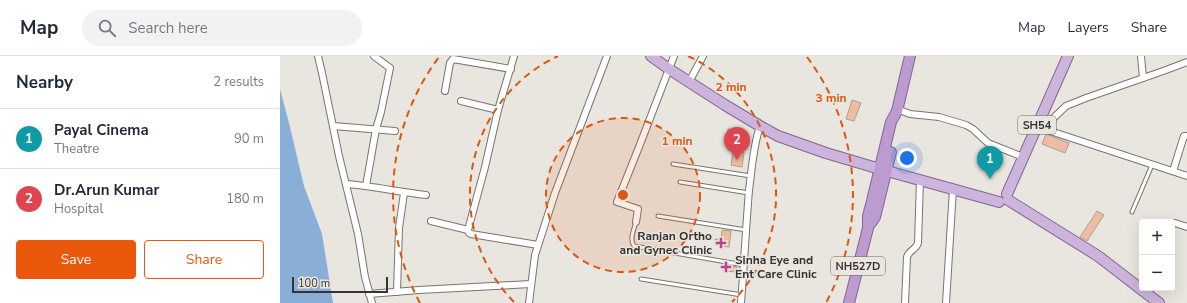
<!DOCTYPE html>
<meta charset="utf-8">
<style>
:root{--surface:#fff;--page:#f2f2f3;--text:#1f2937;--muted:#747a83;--line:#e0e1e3;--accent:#ea580c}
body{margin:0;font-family:"Nunito Sans",sans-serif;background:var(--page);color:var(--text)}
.controls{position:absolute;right:12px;bottom:12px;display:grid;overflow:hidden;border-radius:4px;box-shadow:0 4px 16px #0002}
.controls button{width:36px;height:36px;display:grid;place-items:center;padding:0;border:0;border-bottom:1px solid var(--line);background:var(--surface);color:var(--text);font:20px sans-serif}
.scale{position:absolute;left:12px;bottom:10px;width:96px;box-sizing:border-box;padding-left:4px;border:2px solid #353431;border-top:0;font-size:11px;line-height:14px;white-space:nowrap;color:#353431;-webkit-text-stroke:3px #e9e5df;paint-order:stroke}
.you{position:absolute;left:627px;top:102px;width:14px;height:14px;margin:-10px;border:3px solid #fff;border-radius:50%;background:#1a73e8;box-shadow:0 0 0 6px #1a73e833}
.badge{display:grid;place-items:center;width:26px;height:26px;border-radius:50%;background:var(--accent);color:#fff;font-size:13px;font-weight:700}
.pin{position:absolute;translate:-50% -33px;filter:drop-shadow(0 1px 2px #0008)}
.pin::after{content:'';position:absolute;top:21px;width:14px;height:12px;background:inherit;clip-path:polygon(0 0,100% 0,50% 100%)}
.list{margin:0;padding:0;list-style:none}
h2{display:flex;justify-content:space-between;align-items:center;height:52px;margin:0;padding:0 16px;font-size:17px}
h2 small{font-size:13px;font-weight:400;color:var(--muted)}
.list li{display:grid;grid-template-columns:26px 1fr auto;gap:12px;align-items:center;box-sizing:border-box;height:60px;padding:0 16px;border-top:1px solid var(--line)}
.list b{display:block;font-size:15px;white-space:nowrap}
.list p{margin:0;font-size:13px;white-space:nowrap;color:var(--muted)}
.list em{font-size:13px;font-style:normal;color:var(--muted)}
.actions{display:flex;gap:8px;padding:12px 16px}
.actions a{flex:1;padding:9px 0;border:1px solid var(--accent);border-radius:4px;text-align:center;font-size:14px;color:var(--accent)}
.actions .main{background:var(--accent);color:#fff}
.icon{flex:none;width:22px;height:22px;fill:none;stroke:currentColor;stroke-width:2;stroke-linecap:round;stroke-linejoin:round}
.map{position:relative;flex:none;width:907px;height:247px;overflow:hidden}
header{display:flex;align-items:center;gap:24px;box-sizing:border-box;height:56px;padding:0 20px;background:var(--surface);border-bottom:1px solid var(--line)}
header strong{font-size:19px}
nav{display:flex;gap:22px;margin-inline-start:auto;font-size:14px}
.search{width:280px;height:36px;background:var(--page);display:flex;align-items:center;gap:10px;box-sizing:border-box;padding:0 14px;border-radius:22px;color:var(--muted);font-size:15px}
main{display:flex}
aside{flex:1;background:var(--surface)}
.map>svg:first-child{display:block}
.water{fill:#8aafd7}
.building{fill:#f0bca0;stroke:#a7a09c}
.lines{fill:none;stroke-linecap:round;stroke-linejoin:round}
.service-casing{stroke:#78746f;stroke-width:5}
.minor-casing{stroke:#78746f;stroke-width:8}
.primary-casing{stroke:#816791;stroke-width:12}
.trunk-casing{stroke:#816791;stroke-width:12}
.service{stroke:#fff;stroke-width:3}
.minor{stroke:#fff;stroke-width:6}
.primary{stroke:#ccb4dc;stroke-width:10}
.trunk{stroke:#bb9bd0;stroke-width:10}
.ring{fill:none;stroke:#df570e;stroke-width:2;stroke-dasharray:7 5}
.poi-dot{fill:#c2408a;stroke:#e9e5df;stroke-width:1.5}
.labels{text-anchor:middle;stroke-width:3;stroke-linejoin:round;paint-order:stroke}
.shield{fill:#e9e5df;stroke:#6b6965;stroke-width:1}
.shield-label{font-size:11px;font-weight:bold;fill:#353431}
.poi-label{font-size:12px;font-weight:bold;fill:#353431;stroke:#e9e5df;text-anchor:end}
.centre{fill:#df570e;stroke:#e9e5df;stroke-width:2}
.ring-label{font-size:12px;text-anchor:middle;font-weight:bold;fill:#df570e;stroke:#e9e5df;stroke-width:3;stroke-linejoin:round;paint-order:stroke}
</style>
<header>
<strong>Map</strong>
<div class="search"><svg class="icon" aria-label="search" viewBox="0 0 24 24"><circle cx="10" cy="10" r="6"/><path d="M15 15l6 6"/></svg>Search here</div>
<nav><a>Map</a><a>Layers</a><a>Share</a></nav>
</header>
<main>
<aside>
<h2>Nearby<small>2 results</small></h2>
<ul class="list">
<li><span class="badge" style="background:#0f9aa8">1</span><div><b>Payal Cinema</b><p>Theatre</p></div><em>90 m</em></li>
<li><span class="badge" style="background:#e0444e">2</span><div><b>Dr.Arun Kumar</b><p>Hospital</p></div><em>180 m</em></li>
</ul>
<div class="actions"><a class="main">Save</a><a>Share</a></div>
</aside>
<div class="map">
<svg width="907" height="247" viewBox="0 0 907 247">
<rect width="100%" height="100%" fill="#e9e5df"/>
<path class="water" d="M0,33L9,67L24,130L42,178L53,247H0Z"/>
<g class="building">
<path d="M572,44L581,47L574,65L566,63Z"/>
<path d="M448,73L460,74L458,96L464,97L462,111L451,109L454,89L446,88Z"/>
<path d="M766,78L789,87L785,97L762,88Z"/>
<path d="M817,155L824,159L807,185L800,181Z"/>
<path d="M442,174L451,175L449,191L435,189V183L441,184Z"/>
<path d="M444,209L457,211L456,216L443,215Z"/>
</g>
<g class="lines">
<g class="service-casing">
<g id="service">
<path d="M393,108L471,120"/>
<path d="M400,126L469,137"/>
<path d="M852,156L872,109"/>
<path d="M378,160L466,174"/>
<path d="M356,166C354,173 349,184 354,190L464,209"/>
<path d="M361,223L462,239"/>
</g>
</g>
<g class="minor-casing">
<g id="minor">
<path d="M38,0L42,17L59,100L78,178L85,221L92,247"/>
<path d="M234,0L218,54L205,111L188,174L189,177L191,178L258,189"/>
<path d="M861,0L863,22"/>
<path d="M409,26L423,0"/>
<path d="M165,35L170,7L173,3L231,13"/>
<path d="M181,45L218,54"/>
<path d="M617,53L630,58L659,61L686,69L693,73L708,87L743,101"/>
<path d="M53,70L115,75"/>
<path d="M758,71L907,120"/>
<path d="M762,73L786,50L806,42L886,14L907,6"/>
<path d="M893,115L903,83L904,80H907"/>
<path d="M66,128C93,130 119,136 146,139"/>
<path d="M86,130L96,73L101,56L110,12L94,0"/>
<path d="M151,165L188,174"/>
<path d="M356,166L358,153L337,146L359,91L394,0"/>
<path d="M895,167L907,171"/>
<path d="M117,236L119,172L124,137"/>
<path d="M89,238L139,234L251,228"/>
<path d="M249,247L255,199L275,137L327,0"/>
<path d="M461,247C464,209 466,171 469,134C472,112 473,91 480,70"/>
<path d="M625,247L627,201C629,194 636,194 638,187L640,124"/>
<path d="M666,247L673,133"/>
</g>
</g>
<g class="primary-casing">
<g id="primary">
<path d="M371,0L389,13L445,49L480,70L498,80L546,97L600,113L719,146"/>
<path d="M727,138L788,0"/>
<path d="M728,144L818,200L879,247"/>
</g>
</g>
<g class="trunk-casing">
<g id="trunk">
<path d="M591,167L595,161L611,96"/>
<path d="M569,247L588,172V160L592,145L611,66L617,55L630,0"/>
</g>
</g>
<use href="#service" class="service"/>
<use href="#minor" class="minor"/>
<use href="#primary" class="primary"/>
<use href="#trunk" class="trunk"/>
</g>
<circle cx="343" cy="139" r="77" fill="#df570e" fill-opacity=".12"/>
<g class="ring">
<circle cx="343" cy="139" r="77"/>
<path d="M234 246A153 153 0 0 1 278 0M408 0A153 153 0 0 1 452 246"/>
<path d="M140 247A230 230 0 0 1 159 1M527 1A230 230 0 0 1 546 247"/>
</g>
<g class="poi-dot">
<path d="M439 181h4v4h4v4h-4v4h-4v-4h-4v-4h4z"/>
<path d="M444 205h4v4h4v4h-4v4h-4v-4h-4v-4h4z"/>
</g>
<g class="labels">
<g class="shield">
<rect x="738" y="60" width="38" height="18" rx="3"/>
<rect x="551" y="201" width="54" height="18" rx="3"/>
</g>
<g class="shield-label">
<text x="757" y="73">SH54</text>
<text x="578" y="214">NH527D</text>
</g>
<g class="poi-label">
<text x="432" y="184">Ranjan Ortho<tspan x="432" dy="14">and Gynec Clinic</tspan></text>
<text x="455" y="208" text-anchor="start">Sinha Eye and<tspan x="455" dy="14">Ent Care Clinic</tspan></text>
</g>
</g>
<circle cx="343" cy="139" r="6" class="centre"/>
<g class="ring-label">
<text x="451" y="35">2 min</text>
<text x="551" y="46">3 min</text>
<text x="397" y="89">1 min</text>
</g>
</svg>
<div class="controls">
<button>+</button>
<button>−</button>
</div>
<div class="scale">100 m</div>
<div class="you"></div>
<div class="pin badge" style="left:710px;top:123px;background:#0f9aa8">1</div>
<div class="pin badge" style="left:457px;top:104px;background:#e0444e">2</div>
</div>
</main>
